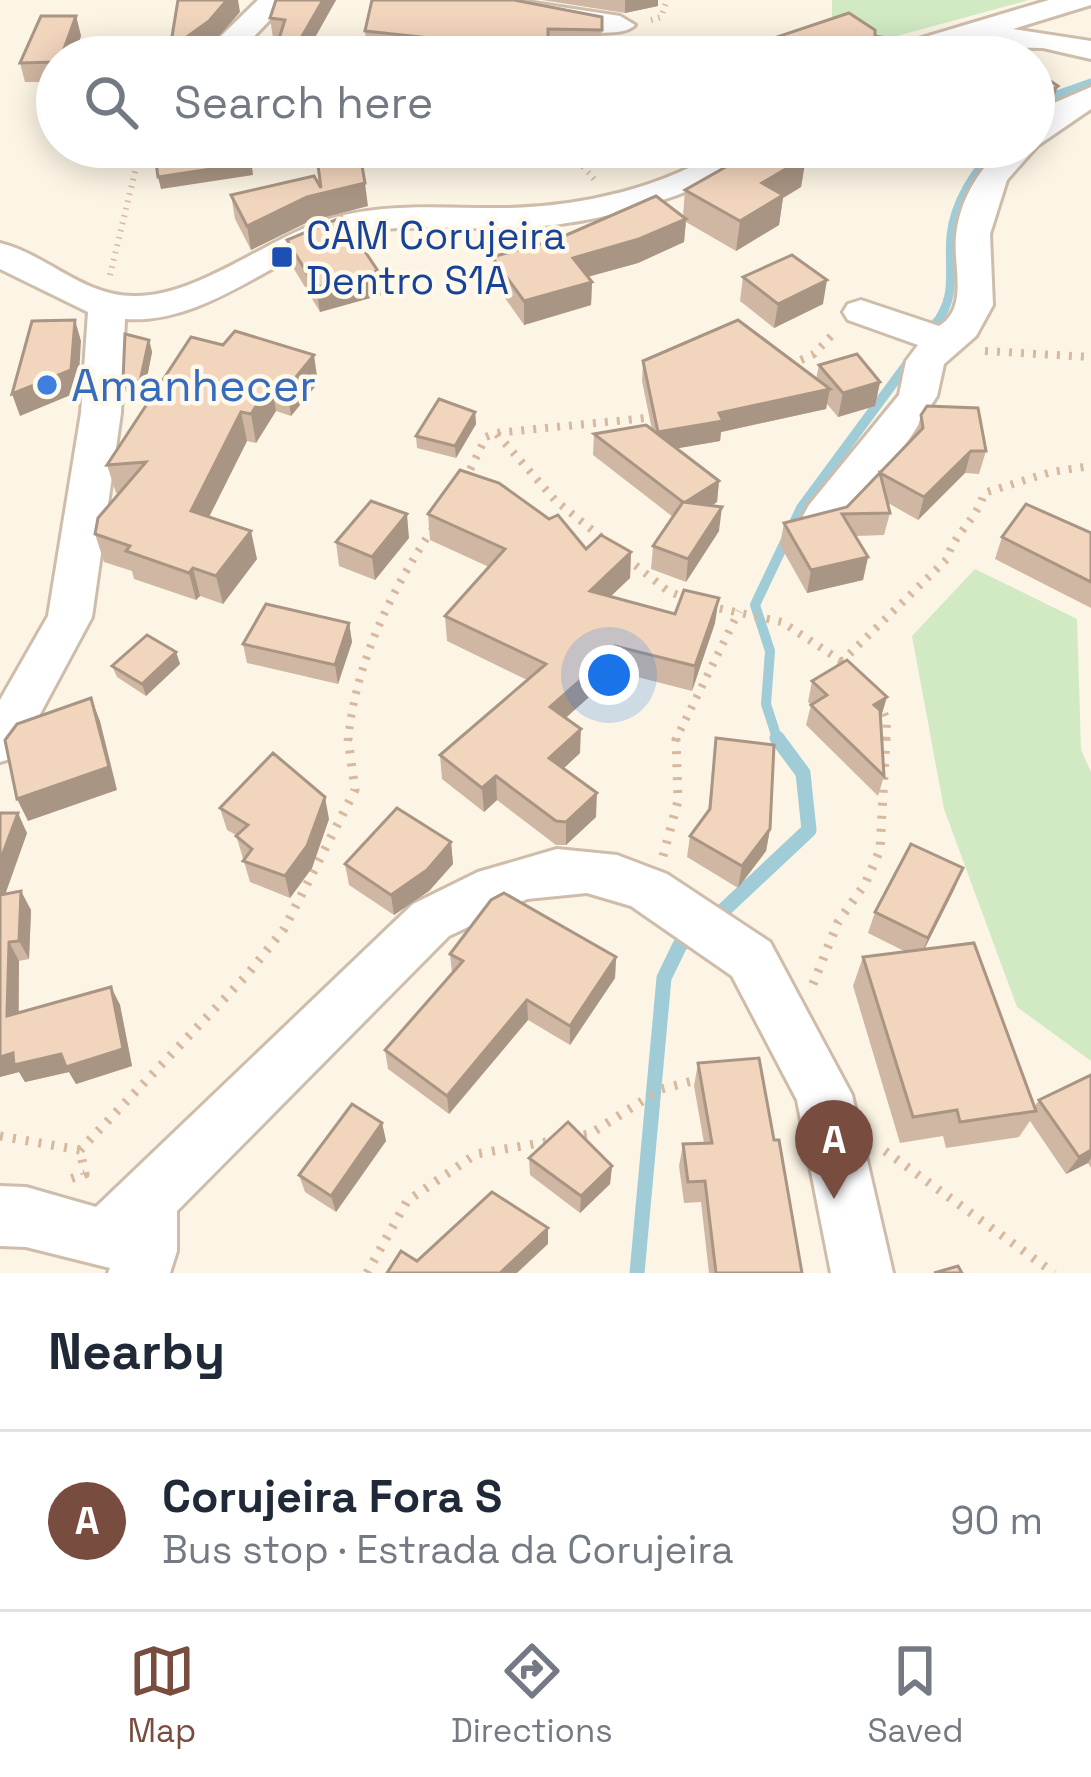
<!DOCTYPE html>
<meta charset="utf-8">
<style>
:root{--surface:#fff;--page:#f2f2f3;--text:#1f2937;--muted:#747a83;--line:#e0e1e3;--accent:#794c40}
body{margin:0;font-family:"Space Grotesk",sans-serif;background:var(--page);color:var(--text)}
.you{position:absolute;left:609px;top:675px;width:42px;height:42px;margin:-30px;border:9px solid #fff;border-radius:50%;background:#1a73e8;box-shadow:0 0 0 18px #1a73e833}
.badge{display:grid;place-items:center;width:78px;height:78px;border-radius:50%;background:var(--accent);color:#fff;font-size:39px;font-weight:700}
.pin{position:absolute;translate:-50% -99px;filter:drop-shadow(0 3px 6px #0008)}
.pin::after{content:'';position:absolute;top:63px;width:42px;height:36px;background:inherit;clip-path:polygon(0 0,100% 0,50% 100%)}
.list{margin:0;padding:0;list-style:none}
h2{display:flex;justify-content:space-between;align-items:center;height:156px;margin:0;padding:0 48px;font-size:51px}
h2 small{font-size:39px;font-weight:400;color:var(--muted)}
.list li{display:grid;grid-template-columns:78px 1fr auto;gap:36px;align-items:center;box-sizing:border-box;height:180px;padding:0 48px;border-top:3px solid var(--line)}
.list b{display:block;font-size:45px;white-space:nowrap}
.list p{margin:0;font-size:39px;white-space:nowrap;color:var(--muted)}
.list em{font-size:39px;font-style:normal;color:var(--muted)}
.icon{flex:none;width:66px;height:66px;fill:none;stroke:currentColor;stroke-width:2;stroke-linecap:round;stroke-linejoin:round}
.map{position:relative;flex:none;width:1091px;height:1273px;overflow:hidden}
.search{position:absolute;background:var(--surface);box-shadow:0 6px 30px #0003;left:36px;right:36px;top:36px;height:132px;display:flex;align-items:center;gap:30px;box-sizing:border-box;padding:0 42px;border-radius:66px;color:var(--muted);font-size:45px}
.sheet{height:336px;background:var(--surface)}
nav{display:flex;justify-content:space-around;align-items:center;box-sizing:border-box;height:168px;border-top:3px solid var(--line);background:var(--surface);font-size:33px;color:var(--muted)}
nav a{display:grid;justify-items:center;gap:6px}
nav .on{color:var(--accent)}
.map>svg:first-child{display:block}
.green{fill:#d1eac3}
.lines{fill:none;stroke-linecap:round;stroke-linejoin:round}
.stream-far2{stroke:#a0ccd8;stroke-width:9}
.stream-far1{stroke:#a0ccd8;stroke-width:10}
.stream{stroke:#a0ccd8;stroke-width:15}
.minor-casing{stroke:#cebdab;stroke-width:6}
.path-far2{stroke:#d7b9a0;stroke-width:6;stroke-dasharray:1.5 6;stroke-linecap:butt}
.path-far1{stroke:#d7b9a0;stroke-width:8;stroke-dasharray:3 9;stroke-linecap:butt}
.path{stroke:#d7b9a0;stroke-width:9;stroke-dasharray:3 10;stroke-linecap:butt}
.minor{fill:#fff;fill-rule:evenodd}
.wall{fill:#d0b7a3}
.shaded-wall{fill:#a99584}
.building{fill:#f2d5bd;stroke:#a99584;stroke-width:3}
.transit-dot{fill:#1a4fb4;stroke:#fff9ec;stroke-width:4.5}
.shop-dot{fill:#3f7fe0;stroke:#fff9ec;stroke-width:4.5}
.labels{text-anchor:middle;stroke-width:9;stroke-linejoin:round;paint-order:stroke}
.far-transit-label{font-size:39px;fill:#164399;stroke:#fff9ec;text-anchor:start}
.shop-label{font-size:45px;fill:#366cbe;stroke:#fff9ec;text-anchor:start}
</style>
<div class="map">
<svg width="1091" height="1273" viewBox="0 0 1091 1273">
<rect width="100%" height="100%" fill="#fcf5e5"/>
<g class="green">
<path d="M832,0H1029L886,39L832,25Z"/>
<path d="M975,569L1077,619L1081,750L1091,772V1061L1017,1007L944,809L912,636Z"/>
</g>
<g class="lines">
<g class="stream-far2">
<path d="M1034,115L1057,95L1091,83"/>
<path d="M935,325C958,295 948,272 951,236C954,203 976,168 999,147"/>
</g>
<g class="stream-far1">
<path d="M925,338L937,322"/>
<path d="M778,741L766,704L770,651L755,605L801,508L914,355"/>
</g>
<g class="stream">
<path d="M711,922L809,830L803,773L777,738"/>
<path d="M637,1273L664,978L680,945L695,934"/>
</g>
<g class="minor-casing">
<g id="minor">
<path d="M258,0H289L243,48H221L217,42L221,36Z"/>
<path d="M471,0H514L620,16L635,25C614,47 504,16 475,6Z"/>
<path d="M1049,0H1091V5L1013,29L1091,41V59L1043,48L983,47L980,39L921,57H874L878,51Z"/>
<path d="M1091,87V109L1037,146L1007,180L990,234L993,305L976,336L944,364L937,396L908,441L839,527L824,531L809,527L803,516L809,505L899,395L906,361L918,345L848,320L843,312L848,304L861,300L939,326C969,308 953,266 956,237C959,201 978,171 1003,147H1034V120L1054,103Z"/>
<path d="M726,147H764C751,165 724,177 703,185C642,210 574,227 508,228C463,229 417,225 371,230C284,242 216,325 125,319L121,413L92,617L17,757L0,762V700L48,616L81,413L88,312L0,269V243C48,255 82,296 134,296C200,297 271,234 336,217C393,202 451,209 509,208C582,206 664,188 726,147Z"/>
<path d="M557,849L617,855L667,874L770,942L852,1095L893,1273H831L797,1100L732,976L631,906L587,893L527,899L449,936L177,1211V1251L170,1273H108L110,1268L26,1247L0,1246V1186L26,1187L96,1207L413,904L478,872Z"/>
</g>
</g>
<g class="path-far2">
<path d="M651,20L661,17L667,0"/>
<path d="M608,55L629,57"/>
<path d="M565,147L574,164L580,163L594,179"/>
<path d="M110,275L141,147"/>
</g>
<g class="path-far1">
<path d="M985,351L1091,357"/>
<path d="M790,365L814,354L835,332"/>
<path d="M497,434L556,501L606,541"/>
<path d="M465,480L486,437L496,433L656,417"/>
<path d="M626,558L668,591L688,599"/>
<path d="M708,606L782,622L852,668"/>
<path d="M841,662L947,559C954,533 977,520 984,493L1051,472L1091,466"/>
<path d="M880,702L887,721L886,741"/>
<path d="M348,741C355,664 391,590 434,527"/>
<path d="M675,741L739,611"/>
</g>
<g class="path">
<path d="M663,856L678,801L676,738"/>
<path d="M813,984L838,922L865,884L880,850L886,738"/>
<path d="M0,1136L80,1150L85,1174L70,1179"/>
<path d="M571,1137L590,1134L661,1089L704,1078"/>
<path d="M80,1150L247,975L284,929L355,790L348,738"/>
<path d="M885,1151L1054,1273"/>
<path d="M367,1273L407,1201L476,1154L557,1140"/>
</g>
<use href="#minor" class="minor"/>
</g>
<g class="wall">
<path d="M276,0H336L304,57L279,39L273,38L270,18Z"/>
<path d="M542,0H658V6L625,13Z"/>
<path d="M76,16L81,36L73,57H57V82H25L20,63Z"/>
<path d="M602,17L601,50L548,49V57H420L367,52L365,31Z"/>
<path d="M875,36L910,54L909,57H752L753,45Z"/>
<path d="M1034,70L1054,98L1040,109L1034,107Z"/>
<path d="M806,157L801,187L783,198L779,225L736,251L686,222L684,242L638,263L588,277L592,282L591,305L524,325L493,281L492,257L683,216L685,190Z"/>
<path d="M320,186L368,206L310,221L251,250L235,219L231,195Z"/>
<path d="M287,240L381,295L320,312L291,264Z"/>
<path d="M743,277L823,304L774,328L740,301Z"/>
<path d="M191,337L318,383L291,416L276,411L256,443L247,441L209,517L257,559L223,604L200,596L196,600L134,579L132,571L104,562L95,534L119,493H116L107,465Z"/>
<path d="M149,340L152,352L144,393L126,392L123,380Z"/>
<path d="M643,361L816,379L819,365L880,382L875,406L838,417L827,404L826,409L721,432L720,441L676,448L719,481L717,502L711,506L719,531L686,582L651,569L653,546L673,517L593,455L594,434L652,430L642,381Z"/>
<path d="M475,412L476,424L456,458L417,448L416,436Z"/>
<path d="M921,415L986,451L979,474L965,473L918,520L888,503L890,513L884,535L856,536L868,557L863,580L807,593L780,545L784,523L847,507L916,435Z"/>
<path d="M428,514L586,549L631,552L630,578L610,597L715,623L692,691L614,671L606,691L598,689L565,718L580,753L564,768L596,817L566,845H556L497,800L484,812L442,779L440,755L527,680L447,641L445,616L489,567L430,540Z"/>
<path d="M1091,533V608L995,559L1002,537Z"/>
<path d="M409,538L375,580L339,566L336,542Z"/>
<path d="M349,623L352,642L338,684L247,663L243,644Z"/>
<path d="M176,652L180,664L146,696L117,677L112,666Z"/>
<path d="M812,681L880,718L884,776L878,796L806,725L811,705L808,702Z"/>
<path d="M716,738L770,829L766,851L738,888L687,857L690,836L708,811Z"/>
<path d="M220,808L329,819L312,868L290,898L250,882L236,835L227,830Z"/>
<path d="M0,813L27,833L5,894L31,910L29,959L19,961V1013L111,987L120,1005L132,1066L76,1084L69,1072L25,1082L19,1072L0,1077Z"/>
<path d="M451,842L453,864L429,891L394,915L349,885L345,864Z"/>
<path d="M963,868L924,949L1034,1107L1039,1100L1091,1075V1168L1088,1163L1066,1174L1030,1121L1019,1137L946,1148L943,1136L900,1143L853,986L863,957L906,952L868,933L875,912Z"/>
<path d="M450,954L616,957L615,978L570,1045L528,1020L449,1114L388,1069L385,1050L452,973Z"/>
<path d="M698,1063L774,1140L802,1273H709L701,1202L684,1203L679,1166L683,1144L704,1143L694,1086Z"/>
<path d="M382,1123L386,1141L336,1212L305,1192L299,1175Z"/>
<path d="M529,1158L612,1166L610,1184L580,1213L530,1175Z"/>
</g>
<g class="shaded-wall">
<path d="M227,0H238L240,12L213,43L195,57H172L170,49Z"/>
<path d="M323,0H336L304,57H290Z"/>
<path d="M625,0H658V6L625,13Z"/>
<path d="M76,16L81,36L73,57H61Z"/>
<path d="M1058,86L1054,98L1040,109L1043,97Z"/>
<path d="M251,157L253,175L161,189L158,177Z"/>
<path d="M806,157L801,187L783,198L779,225L736,251L740,221L762,183Z"/>
<path d="M365,183L368,206L310,221L251,250L247,226L307,197Z"/>
<path d="M686,219L684,242L638,263L572,281L573,258Z"/>
<path d="M378,271L381,295L320,312L316,288Z"/>
<path d="M827,280L823,304L774,328L778,304Z"/>
<path d="M592,282L591,305L524,325V301Z"/>
<path d="M75,320L81,341L78,392L20,416L12,394Z"/>
<path d="M149,340L152,352L144,393L140,381Z"/>
<path d="M314,355L318,383L291,416L287,388Z"/>
<path d="M880,382L875,406L838,417L843,393Z"/>
<path d="M271,383L276,411L256,443L251,414Z"/>
<path d="M830,389L826,409L721,432L720,441L657,452L658,432L719,413Z"/>
<path d="M241,412L247,441L198,539L191,511Z"/>
<path d="M475,412L476,424L456,458L455,446Z"/>
<path d="M971,451L965,473L918,520L924,497Z"/>
<path d="M719,481L717,502L682,524L684,503Z"/>
<path d="M722,507L719,531L686,582L688,559Z"/>
<path d="M407,514L409,538L375,580L372,557Z"/>
<path d="M251,531L257,559L223,604L216,576Z"/>
<path d="M631,552L630,578L589,617L590,591Z"/>
<path d="M868,557L863,580L807,593L811,570Z"/>
<path d="M193,568L200,596L196,600L189,573Z"/>
<path d="M719,598L715,623L692,691L695,666Z"/>
<path d="M349,623L352,642L338,684L335,665Z"/>
<path d="M615,646L614,671L606,691L607,666Z"/>
<path d="M176,652L180,664L146,696L142,684Z"/>
<path d="M599,664L598,689L550,732V707Z"/>
<path d="M887,697L881,717L874,705Z"/>
<path d="M91,698L100,721L117,790L28,821L17,799Z"/>
<path d="M581,729L580,753L549,782V758Z"/>
<path d="M496,776L497,800L484,812L482,788Z"/>
<path d="M597,793L596,817L566,845V822Z"/>
<path d="M325,797L329,819L312,868L290,898L285,876Z"/>
<path d="M18,813L27,833L0,909V861Z"/>
<path d="M770,829L766,851L738,888L742,866Z"/>
<path d="M451,842L453,864L429,891L394,915L391,895Z"/>
<path d="M963,868L954,890L920,958L928,938Z"/>
<path d="M21,891L31,910L29,959L19,941Z"/>
<path d="M9,942L19,961L18,1033L7,1016Z"/>
<path d="M616,957L615,978L570,1045V1026Z"/>
<path d="M111,987L120,1005L132,1066L76,1084L69,1072L25,1082L19,1072L0,1077V1057Z"/>
<path d="M527,1000L528,1020L449,1114L447,1096Z"/>
<path d="M382,1123L386,1141L336,1212L331,1196Z"/>
<path d="M1091,1150V1158L1088,1163L1066,1174L1079,1157Z"/>
<path d="M612,1166L610,1184L580,1213L581,1196Z"/>
<path d="M548,1228V1244L517,1273H500Z"/>
</g>
<g class="building">
<path d="M178,0H227L209,21L170,49Z"/>
<path d="M276,0H323L290,57H273L285,20L270,18Z"/>
<path d="M372,0H514L602,17V30L548,29V57H483V54H468V42L365,31Z"/>
<path d="M849,13L875,30V36L886,38L910,54L905,57H784L753,45Z"/>
<path d="M41,16H76L61,57H57V62L20,63Z"/>
<path d="M996,43L1016,57H946Z"/>
<path d="M1034,70L1058,86L1043,97L1034,94Z"/>
<path d="M154,147H194L251,157V163L158,177Z"/>
<path d="M753,147H773L806,157L762,183L783,195L740,221L685,190L745,156Z"/>
<path d="M360,154L365,183L307,197L247,226L231,195L314,176L321,188L317,158Z"/>
<path d="M656,196L686,219L639,239L573,258L592,282L524,301L492,257L555,240Z"/>
<path d="M342,217L378,271L316,288L287,240Z"/>
<path d="M792,255L827,280L778,304L743,277Z"/>
<path d="M75,320L71,370L12,394L32,321Z"/>
<path d="M738,320L830,389L719,413L723,421L658,432L643,361Z"/>
<path d="M235,331L314,355L287,388L271,383L251,414L241,412L191,511L251,531L216,576L193,568L189,573L126,551L130,546L95,534L98,518L146,462L107,465L191,337L223,345Z"/>
<path d="M125,334L149,340L140,381L123,380Z"/>
<path d="M857,354L880,382L843,393L819,365Z"/>
<path d="M439,399L475,412L455,446L416,436Z"/>
<path d="M927,406L978,408L986,451H971L924,497L880,473L890,513L842,514L868,557L811,570L784,523L847,507L923,428L921,415Z"/>
<path d="M646,425L719,481L684,503L594,434Z"/>
<path d="M460,470L499,483L549,519L558,515L586,549L601,535L631,552L590,591L675,614L684,590L719,598L695,666L615,646L607,666L599,664L550,707L581,729L549,758L597,793L566,822L556,821L496,776L482,788L440,755L546,664L445,616L505,549L428,514Z"/>
<path d="M371,501L407,514L372,557L336,542Z"/>
<path d="M683,502L722,507L688,559L653,546Z"/>
<path d="M1026,504L1091,533V582L1002,537Z"/>
<path d="M266,604L349,623L335,665L243,644Z"/>
<path d="M147,635L176,652L142,684L112,666Z"/>
<path d="M847,660L887,697L874,705L880,710L884,776L811,705L827,695L812,681Z"/>
<path d="M91,698L109,767L17,799L5,740L17,724Z"/>
<path d="M716,738L774,745L770,829L742,866L690,836L710,809Z"/>
<path d="M273,753L325,797L307,846L285,876L243,861L252,849L236,836L248,825L220,808Z"/>
<path d="M397,808L451,842L427,870L391,895L345,864Z"/>
<path d="M0,813H18L0,861Z"/>
<path d="M911,844L963,868L928,938L875,912Z"/>
<path d="M21,891L19,941L9,942L7,1016L111,987L123,1049L66,1067L61,1054L14,1065L13,1053L0,1057V895Z"/>
<path d="M504,893L616,957L570,1026L527,1000L447,1096L385,1050L463,961L450,954L491,900Z"/>
<path d="M974,943L1036,1111L960,1122L957,1110L913,1117L863,957Z"/>
<path d="M759,1058L774,1140H779L802,1273H716L705,1181L688,1182L683,1144L712,1143L698,1063Z"/>
<path d="M1091,1075V1150L1079,1157L1039,1100Z"/>
<path d="M352,1104L382,1123L331,1196L299,1175Z"/>
<path d="M568,1122L612,1166L581,1196L529,1158Z"/>
<path d="M492,1192L548,1228L500,1273H387L401,1251L417,1261Z"/>
<path d="M958,1266L962,1273H934Z"/>
</g>
<rect class="transit-dot" x="270" y="245" width="24" height="24" rx="6"/>
<circle class="shop-dot" cx="47" cy="385" r="12"/>
<g class="labels">
<g class="far-transit-label">
<text x="306" y="249">CAM Corujeira<tspan x="306" dy="45">Dentro S1A</tspan></text>
</g>
<g class="shop-label">
<text x="71" y="401">Amanhecer</text>
</g>
</g>
</svg>
<div class="you"></div>
<div class="pin badge" style="left:834px;top:1199px">A</div>
<div class="search"><svg class="icon" aria-label="search" viewBox="0 0 24 24"><circle cx="10" cy="10" r="6"/><path d="M15 15l6 6"/></svg>Search here</div>
</div>
<section class="sheet">
<h2>Nearby<small></small></h2>
<ul class="list">
<li><span class="badge">A</span><div><b>Corujeira Fora S</b><p>Bus stop · Estrada da Corujeira</p></div><em>90 m</em></li>
</ul>
</section>
<nav>
<a class="on"><svg class="icon" aria-label="map" viewBox="0 0 24 24"><path d="M3 6l6-2 6 2 6-2v14l-6 2-6-2-6 2zM9 4v14M15 6v14"/></svg>Map</a>
<a><svg class="icon" aria-label="directions" viewBox="0 0 24 24"><path d="M12 3l9 9-9 9-9-9zM9 14v-3h6M13 9l2 2-2 2"/></svg>Directions</a>
<a><svg class="icon" aria-label="saved" viewBox="0 0 24 24"><path d="M7 4h10v16l-5-4-5 4z"/></svg>Saved</a>
</nav>
